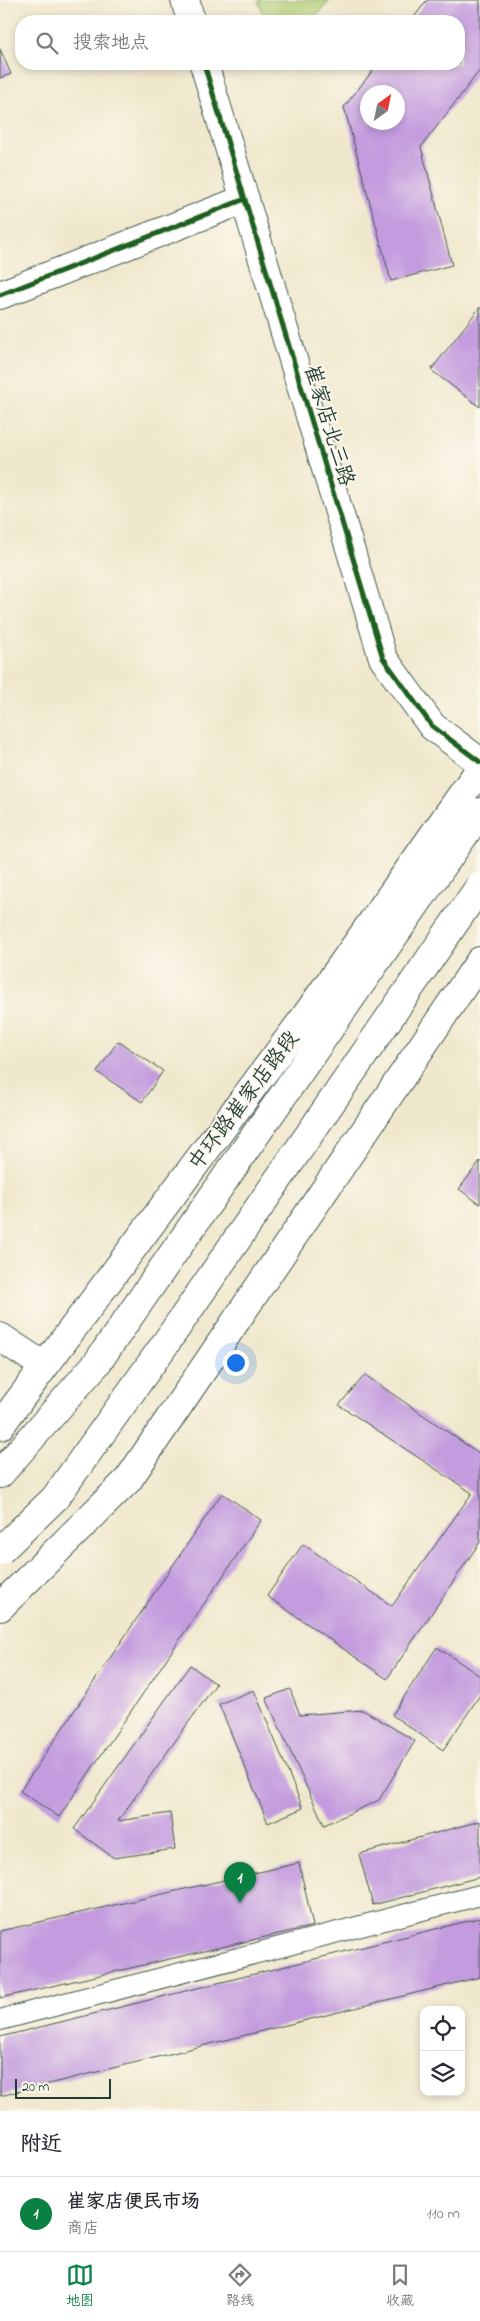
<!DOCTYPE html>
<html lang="zh">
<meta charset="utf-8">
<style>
:root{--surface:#fff;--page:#f2f2f3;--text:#2b2b33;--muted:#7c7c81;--line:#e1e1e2;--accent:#0b8043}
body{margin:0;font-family:"Indie Flower","LXGW WenKai TC",sans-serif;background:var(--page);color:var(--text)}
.controls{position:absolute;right:15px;bottom:15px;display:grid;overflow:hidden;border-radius:10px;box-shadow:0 2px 8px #0003}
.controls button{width:45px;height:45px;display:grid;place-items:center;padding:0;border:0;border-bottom:1px solid var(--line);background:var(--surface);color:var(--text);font:25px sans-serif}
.compass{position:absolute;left:360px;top:85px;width:45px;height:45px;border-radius:50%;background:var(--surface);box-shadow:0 2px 8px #0003;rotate:33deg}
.scale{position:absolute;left:15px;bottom:12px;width:96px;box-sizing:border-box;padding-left:5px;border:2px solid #1f3d34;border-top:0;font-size:14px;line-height:18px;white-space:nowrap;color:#1f3d34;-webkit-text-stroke:4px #fbf7ec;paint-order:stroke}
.you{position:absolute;left:235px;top:1362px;width:18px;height:18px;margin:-12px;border:4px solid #fff;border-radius:50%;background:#1a73e8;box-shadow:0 0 0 8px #1a73e833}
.badge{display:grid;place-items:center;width:32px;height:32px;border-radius:50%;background:var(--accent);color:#fff;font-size:16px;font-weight:700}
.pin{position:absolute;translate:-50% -41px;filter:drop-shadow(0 1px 2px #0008)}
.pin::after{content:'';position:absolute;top:26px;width:18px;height:15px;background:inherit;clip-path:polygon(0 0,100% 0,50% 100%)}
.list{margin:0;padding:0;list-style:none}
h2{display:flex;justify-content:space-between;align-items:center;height:65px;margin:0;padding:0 20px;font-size:21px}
h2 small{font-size:16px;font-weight:400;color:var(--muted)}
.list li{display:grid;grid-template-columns:32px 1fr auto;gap:15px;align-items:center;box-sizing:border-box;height:75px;padding:0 20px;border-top:1px solid var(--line)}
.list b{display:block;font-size:19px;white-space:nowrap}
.list p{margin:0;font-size:16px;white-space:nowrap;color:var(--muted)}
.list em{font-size:16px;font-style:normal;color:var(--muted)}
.icon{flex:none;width:28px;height:28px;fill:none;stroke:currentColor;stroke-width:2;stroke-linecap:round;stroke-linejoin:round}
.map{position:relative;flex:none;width:480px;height:2111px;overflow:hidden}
.search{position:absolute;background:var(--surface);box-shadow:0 2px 8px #0003;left:15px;right:15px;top:15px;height:55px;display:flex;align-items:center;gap:12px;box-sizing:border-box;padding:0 18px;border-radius:20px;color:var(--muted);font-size:19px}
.sheet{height:140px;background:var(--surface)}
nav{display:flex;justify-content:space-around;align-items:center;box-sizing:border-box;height:70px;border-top:1px solid var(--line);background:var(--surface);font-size:14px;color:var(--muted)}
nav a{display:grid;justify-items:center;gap:2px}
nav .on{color:var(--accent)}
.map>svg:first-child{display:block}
.green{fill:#b0cb72;stroke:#688453}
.building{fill:#c39bde;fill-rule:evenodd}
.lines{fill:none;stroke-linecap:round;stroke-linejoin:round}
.service-casing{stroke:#3e574b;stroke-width:22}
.minor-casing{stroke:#3e574b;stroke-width:30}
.primary-casing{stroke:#3e574b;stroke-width:30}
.service{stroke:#fff;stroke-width:20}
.minor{stroke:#fff;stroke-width:28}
.primary{stroke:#fff;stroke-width:28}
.primary-bridge-casing{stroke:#3e574b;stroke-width:30;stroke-linecap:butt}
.primary-bridge{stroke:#fff;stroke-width:28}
.cycleway-casing{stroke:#fbf7ec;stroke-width:8}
.cycleway{stroke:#1b5e20;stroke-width:5}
.labels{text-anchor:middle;stroke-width:4;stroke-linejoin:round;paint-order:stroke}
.street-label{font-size:21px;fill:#1f3d34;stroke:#fbf7ec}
</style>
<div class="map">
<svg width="480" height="2111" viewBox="0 0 480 2111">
<rect width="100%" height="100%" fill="#fbf7ec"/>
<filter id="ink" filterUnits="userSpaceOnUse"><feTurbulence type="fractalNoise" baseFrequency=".02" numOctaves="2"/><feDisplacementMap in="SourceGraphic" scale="10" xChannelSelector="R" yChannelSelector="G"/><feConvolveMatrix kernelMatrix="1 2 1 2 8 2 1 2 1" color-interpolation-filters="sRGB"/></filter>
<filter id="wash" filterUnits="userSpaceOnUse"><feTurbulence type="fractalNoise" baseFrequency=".0096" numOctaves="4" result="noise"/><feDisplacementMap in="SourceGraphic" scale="20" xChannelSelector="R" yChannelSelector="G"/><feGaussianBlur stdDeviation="1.12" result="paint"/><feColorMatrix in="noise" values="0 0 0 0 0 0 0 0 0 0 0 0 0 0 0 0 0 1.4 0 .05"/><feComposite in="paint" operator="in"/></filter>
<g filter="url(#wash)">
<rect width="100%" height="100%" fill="#f0e8cd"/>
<path class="green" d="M258,0H331L311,21H265Z"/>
<g id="blocks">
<g class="building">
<path d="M427,0H480V70L421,147L452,265L391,281L344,107L378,64H459V21H411ZM368,92H398V122H368Z"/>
<path d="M0,49L11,74L0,78Z"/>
<path d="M480,307V407L431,370Z"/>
<path d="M118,1041L163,1071L142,1102L97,1072Z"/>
<path d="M480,1161V1204L459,1189Z"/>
<path d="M365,1375L480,1454V1542L387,1679L267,1596L303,1544L392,1606L472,1493L339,1405Z"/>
<path d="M222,1493L261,1520L59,1817L20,1791Z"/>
<path d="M437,1647L480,1676V1695L443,1750L392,1715Z"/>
<path d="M190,1665L216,1684L118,1821L170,1813L175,1849L114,1858L74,1829Z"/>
<path d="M290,1689L300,1715L363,1710L415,1741L379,1800L324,1825L266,1698Z"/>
<path d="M254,1690L303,1808L268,1823L219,1704Z"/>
<path d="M480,1821V1877L373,1905L359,1854Z"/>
<path d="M299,1863L313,1926L0,1998V1931Z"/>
<path d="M480,1918V1977L0,2096V2037Z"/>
</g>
</g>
</g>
<g filter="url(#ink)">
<use href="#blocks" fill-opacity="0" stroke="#3e574b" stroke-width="1"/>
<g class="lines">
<g class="service-casing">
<path id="service" d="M0,2020L480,1895"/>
</g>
<g class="minor-casing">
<g id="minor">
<path d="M185,0L191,21"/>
<path d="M204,64L383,658L432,726L480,762"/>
<path d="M0,295L245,199"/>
<path d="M0,1337L44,1366"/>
</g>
</g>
<g class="primary-casing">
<g id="primary">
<path d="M0,1426L305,1017L480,769"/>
<path d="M0,1474L97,1363L480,812"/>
<path d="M0,1607L128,1480L480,961"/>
</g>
</g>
<use href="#service" class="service"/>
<use href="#minor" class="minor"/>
<use href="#primary" class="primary"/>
<g class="primary-bridge-casing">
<path id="primary-bridge" d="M0,1551L55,1498L163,1347L480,886"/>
</g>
<use href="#primary-bridge" class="primary-bridge"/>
<g class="cycleway-casing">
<g id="cycleway">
<path d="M204,64L383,658L432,726L480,762"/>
<path d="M0,295L245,199"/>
</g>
</g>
<use href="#cycleway" class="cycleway"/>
</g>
</g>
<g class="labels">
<g class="street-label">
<text transform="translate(330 425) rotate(73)" y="7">崔家店北三路</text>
<text transform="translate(243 1100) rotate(-53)" y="7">中环路崔家店路段</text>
</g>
</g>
</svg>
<div class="controls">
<button><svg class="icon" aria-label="locate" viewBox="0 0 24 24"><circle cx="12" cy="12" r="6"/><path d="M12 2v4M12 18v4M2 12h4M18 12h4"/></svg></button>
<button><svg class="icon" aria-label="layers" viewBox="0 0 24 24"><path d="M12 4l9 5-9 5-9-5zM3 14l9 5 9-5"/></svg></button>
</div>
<svg class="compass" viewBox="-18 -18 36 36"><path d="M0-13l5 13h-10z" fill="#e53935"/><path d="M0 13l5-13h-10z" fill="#7c7c81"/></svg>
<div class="scale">20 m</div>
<div class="you"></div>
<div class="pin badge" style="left:240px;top:1903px">1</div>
<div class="search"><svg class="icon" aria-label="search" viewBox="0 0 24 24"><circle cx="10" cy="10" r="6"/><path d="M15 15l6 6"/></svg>搜索地点</div>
</div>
<section class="sheet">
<h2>附近<small></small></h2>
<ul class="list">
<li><span class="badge">1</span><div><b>崔家店便民市场</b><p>商店</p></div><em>110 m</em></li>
</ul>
</section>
<nav>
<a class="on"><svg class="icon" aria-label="map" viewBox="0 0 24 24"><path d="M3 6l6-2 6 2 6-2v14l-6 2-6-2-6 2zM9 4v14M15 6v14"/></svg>地图</a>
<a><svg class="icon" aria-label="directions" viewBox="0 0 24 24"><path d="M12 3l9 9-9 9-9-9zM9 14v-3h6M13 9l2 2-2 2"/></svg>路线</a>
<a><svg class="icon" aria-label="saved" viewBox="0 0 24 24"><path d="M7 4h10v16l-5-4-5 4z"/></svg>收藏</a>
</nav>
